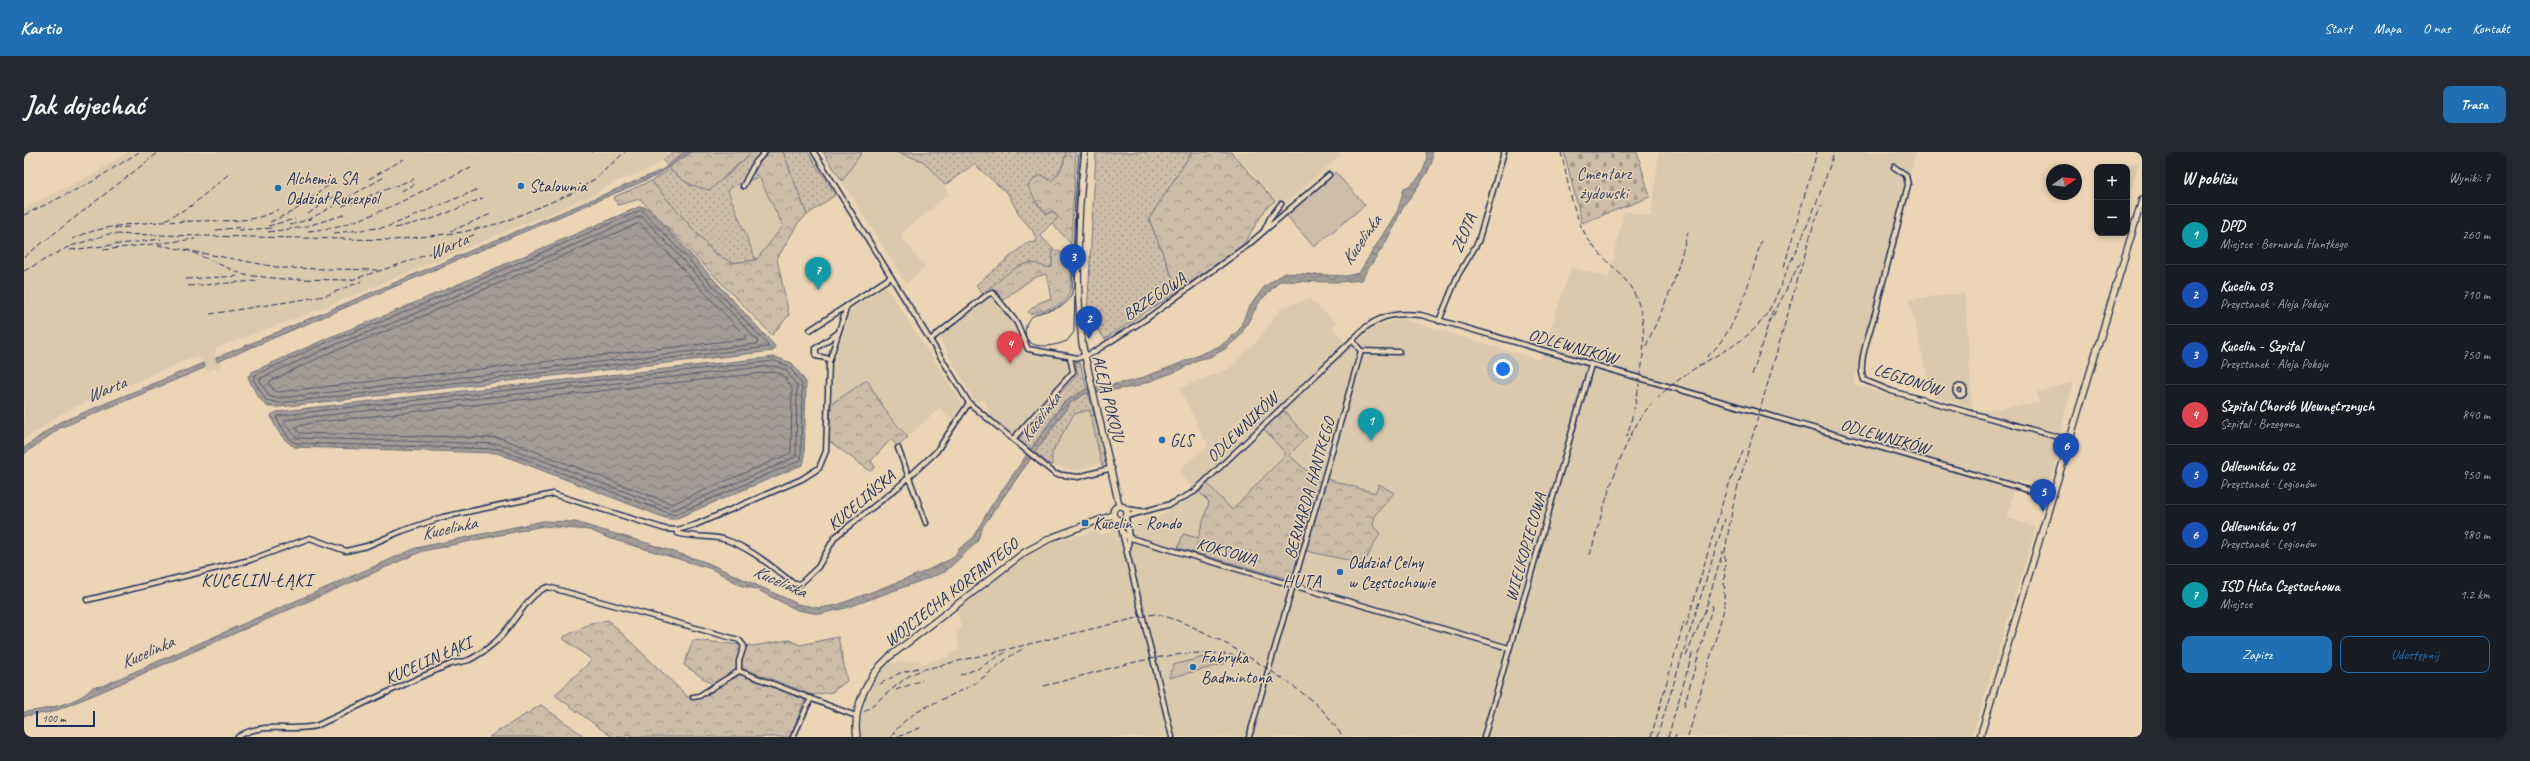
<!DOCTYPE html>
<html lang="pl">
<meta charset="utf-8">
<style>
:root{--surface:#171b24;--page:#242831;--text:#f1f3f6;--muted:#9ea1a6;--line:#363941;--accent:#1f6fb2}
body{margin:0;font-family:Caveat,sans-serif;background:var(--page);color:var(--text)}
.controls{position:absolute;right:12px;top:12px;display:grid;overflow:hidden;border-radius:8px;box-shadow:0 2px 6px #0003}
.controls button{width:36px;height:36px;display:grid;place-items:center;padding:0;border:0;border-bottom:1px solid var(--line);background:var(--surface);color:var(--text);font:20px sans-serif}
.compass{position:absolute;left:2022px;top:12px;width:36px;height:36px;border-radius:50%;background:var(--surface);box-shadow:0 2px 6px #0003;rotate:76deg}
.scale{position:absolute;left:12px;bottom:10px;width:59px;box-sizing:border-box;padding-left:4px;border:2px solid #1b2f5e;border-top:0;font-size:11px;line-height:14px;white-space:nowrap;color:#1b2f5e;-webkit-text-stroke:3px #ebd5b4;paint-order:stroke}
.you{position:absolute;left:1479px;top:217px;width:14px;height:14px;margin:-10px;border:3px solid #fff;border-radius:50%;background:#1a73e8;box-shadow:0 0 0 6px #1a73e833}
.badge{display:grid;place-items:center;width:26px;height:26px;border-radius:50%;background:var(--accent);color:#fff;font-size:13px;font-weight:700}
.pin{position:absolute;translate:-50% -33px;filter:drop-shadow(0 1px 2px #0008)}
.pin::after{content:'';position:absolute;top:21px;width:14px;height:12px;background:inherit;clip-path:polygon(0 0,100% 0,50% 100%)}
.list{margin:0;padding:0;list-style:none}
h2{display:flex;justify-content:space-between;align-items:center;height:52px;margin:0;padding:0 16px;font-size:17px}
h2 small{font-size:13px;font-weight:400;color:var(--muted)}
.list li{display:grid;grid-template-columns:26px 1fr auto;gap:12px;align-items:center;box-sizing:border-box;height:60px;padding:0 16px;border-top:1px solid var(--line)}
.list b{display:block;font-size:15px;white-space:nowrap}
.list p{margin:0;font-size:13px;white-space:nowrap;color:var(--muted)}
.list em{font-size:13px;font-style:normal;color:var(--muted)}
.actions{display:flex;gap:8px;padding:12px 16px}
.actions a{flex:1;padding:9px 0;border:1px solid var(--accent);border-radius:8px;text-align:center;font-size:14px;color:var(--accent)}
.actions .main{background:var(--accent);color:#fff}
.map{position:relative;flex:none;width:2118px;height:585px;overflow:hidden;border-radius:8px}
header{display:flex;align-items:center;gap:24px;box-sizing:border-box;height:56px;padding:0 20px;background:var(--accent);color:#fff}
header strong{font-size:19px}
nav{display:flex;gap:22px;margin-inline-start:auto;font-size:14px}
.intro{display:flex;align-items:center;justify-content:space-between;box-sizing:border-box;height:96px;padding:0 24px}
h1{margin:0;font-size:28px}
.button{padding:10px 18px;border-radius:8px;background:var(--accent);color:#fff;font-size:14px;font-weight:700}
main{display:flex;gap:24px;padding:0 24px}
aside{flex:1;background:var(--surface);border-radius:8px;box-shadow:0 2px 6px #0003}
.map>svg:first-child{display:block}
.built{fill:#dbc9ae}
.grass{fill:url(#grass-dots);stroke:#747683}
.forest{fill:url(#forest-crowns);stroke:#747683}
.cemetery{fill:url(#cemetery-stones);stroke:#747683}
.pitch{fill:#cdbda8;stroke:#747683}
.water{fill:url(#water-waves);stroke:#6d7080}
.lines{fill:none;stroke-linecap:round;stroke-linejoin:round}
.shore{stroke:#525b74;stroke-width:1}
.street-casing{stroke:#1b2f5e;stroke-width:7}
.secondary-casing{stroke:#1b2f5e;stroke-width:8}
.street{stroke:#ebd5b4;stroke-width:4}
.secondary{stroke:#ebd5b4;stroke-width:5.5}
.tram{stroke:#1b2f5e;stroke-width:1}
.rail{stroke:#1b2f5e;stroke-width:1;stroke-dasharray:6 3;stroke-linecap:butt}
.poi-dot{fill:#1f6fb2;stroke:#ebd5b4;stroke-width:1.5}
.labels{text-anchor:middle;stroke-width:3;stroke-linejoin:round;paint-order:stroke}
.park-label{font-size:17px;fill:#364469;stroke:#ebd5b4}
.poi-label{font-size:17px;fill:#1b2f5e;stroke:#ebd5b4;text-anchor:start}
.street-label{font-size:17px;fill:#1b2f5e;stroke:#ebd5b4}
.water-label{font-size:18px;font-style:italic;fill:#364569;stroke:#ebd5b4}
.neighbourhood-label{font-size:18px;letter-spacing:1px;fill:#1b2f5e;stroke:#ebd5b4}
</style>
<header>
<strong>Kartio</strong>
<nav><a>Start</a><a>Mapa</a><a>O nas</a><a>Kontakt</a></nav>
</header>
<div class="intro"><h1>Jak dojechać</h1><a class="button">Trasa</a></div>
<main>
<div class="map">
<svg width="2118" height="585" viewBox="0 0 2118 585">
<defs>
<pattern id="grass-dots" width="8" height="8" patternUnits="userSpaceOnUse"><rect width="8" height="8" fill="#cdbda8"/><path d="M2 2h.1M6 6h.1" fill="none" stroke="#a69a8c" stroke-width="1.8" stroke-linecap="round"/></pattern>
<pattern id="forest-crowns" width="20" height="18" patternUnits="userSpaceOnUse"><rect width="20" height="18" fill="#cdbda8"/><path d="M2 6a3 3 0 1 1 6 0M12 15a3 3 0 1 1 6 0" fill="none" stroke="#a69a8c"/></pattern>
<pattern id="cemetery-stones" width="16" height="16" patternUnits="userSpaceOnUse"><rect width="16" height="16" fill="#cdbda8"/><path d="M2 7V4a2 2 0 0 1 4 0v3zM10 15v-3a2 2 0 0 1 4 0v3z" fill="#a69a8c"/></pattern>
<pattern id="water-waves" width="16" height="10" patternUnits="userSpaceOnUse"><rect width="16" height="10" fill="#a49c96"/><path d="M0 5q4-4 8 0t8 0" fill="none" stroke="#85807e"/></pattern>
</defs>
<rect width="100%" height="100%" fill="#ebd5b4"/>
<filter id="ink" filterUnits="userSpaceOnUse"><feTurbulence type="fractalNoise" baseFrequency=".025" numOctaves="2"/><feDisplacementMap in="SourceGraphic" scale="8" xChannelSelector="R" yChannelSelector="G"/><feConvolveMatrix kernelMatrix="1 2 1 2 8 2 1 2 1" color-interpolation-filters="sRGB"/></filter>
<g filter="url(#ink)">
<g class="built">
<path d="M104,0H650L622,19L588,31L570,43L289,160L192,196L191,203L197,211L195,215L183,220L178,209L172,204L40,260L0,288V56L70,22Z"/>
<path d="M838,0H872L899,9L921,33L925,42L876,83L901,115L882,132L818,29Z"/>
<path d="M1210,0H1315L1317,3L1258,55Z"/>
<path d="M1635,0H1892L1829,233L2035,288L2037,294L2026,330L2014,333L1992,328L1983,366L2012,375L1948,585H838L836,572L840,553L851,527L862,512L895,507L897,512L924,505V502L935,499L932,480L938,476L932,457L998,407L1033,389L1073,379L1076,383L1088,380V377L1139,362L1171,343L1156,317L1184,294L1155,236L1204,217L1233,189L1258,155L1285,147L1313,171L1308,176L1321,190L1352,173L1378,167L1516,208L1547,115L1585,126L1600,59L1627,65Z"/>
<path d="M2115,9L2103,54V15H2091Z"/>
<path d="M735,25L759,74L732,108L704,39L711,33Z"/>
<path d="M862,134L938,252L928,268L915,256L884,285L865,264L844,229L807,252L809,214L825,160Z"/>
<path d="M1941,141L1948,255L1908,244L1885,148Z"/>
<path d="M969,144L992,172L1002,199L1041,206L1044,218L1045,223L1005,267L990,281L965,265L961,248L951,250L914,184L964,145Z"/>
<path d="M2050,230L2036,281L1960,260V258L2015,251L2013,240Z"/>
<path d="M1065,258L1077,311L1052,318L1028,314V301L1050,262Z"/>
</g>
<g class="grass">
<path d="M728,0H744L739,5L730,21L735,25L711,33L704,39L732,108L708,111L689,100L627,29L646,18L667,34L700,27Z"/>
<path d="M759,0H784L811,43L783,63Z"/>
<path d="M872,0H1042C1040,12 1036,21 1027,29L1018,23L1012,50L1023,62L1029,59L1034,65L1016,83L1029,97L1028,115L1021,117L1009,111L965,137L959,143L952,133L1003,91L1013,90L1009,79L996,64L984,42L950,12L921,33L899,9Z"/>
<path d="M1072,0H1168L1125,67L1154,139L1081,187L1063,164Z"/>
<path d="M1051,210L1056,211L1070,263L1067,264L1065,258L1050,262L1028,301V314L994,287L1054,222Z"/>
</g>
<g class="forest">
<path d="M650,0H728L686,38C665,34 652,26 639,8Z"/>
<path d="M744,0H759L783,63L774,71L753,107L765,163L748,183L616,47L594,53L590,45L627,29L689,100L708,111L732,108L759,74L735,25L730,21L739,5Z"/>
<path d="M799,0H838L818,29Z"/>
<path d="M1042,0H1052L1047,92L1028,71L1034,65L1029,59L1023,62L1012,50L1004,34L1012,25L1018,23L1027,29C1037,21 1040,12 1042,0Z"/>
<path d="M1168,0H1207L1251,49L1243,55L1219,93L1154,139L1125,67Z"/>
<path d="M1029,97L1046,104C1046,117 1051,145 1037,152C1028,157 1016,158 1006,162L1004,160L1015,151L1027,146L1022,122L1009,126L977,149L965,137C977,127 991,112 1007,111C1015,111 1019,117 1028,115Z"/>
<path d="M843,228L865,264L884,285L874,295L867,287L847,309L851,315L846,319L805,289L807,252Z"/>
<path d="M1259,258L1283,285L1265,303L1300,334L1303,327L1351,341L1355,332L1370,341L1351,363L1349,374L1356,382C1348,393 1345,404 1338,415L1327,414L1328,409L1278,398L1268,428L1154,396L1159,382L1174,386L1185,350L1175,340L1183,331L1208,358L1262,302L1239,276Z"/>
<path d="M1071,263L1082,308L1078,314L1067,264Z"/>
<path d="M584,468L665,546L713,525L715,519L782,545L766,585H612L603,582L600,585H588L531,543L568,508L538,486L567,471Z"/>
<path d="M814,485L823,529L808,540L788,543L719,516L688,532L660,513L669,488L729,494L765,488L776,493Z"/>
<path d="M517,553L561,585H465Z"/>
</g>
<path class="cemetery" d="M1540,0H1613L1626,45L1558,71Z"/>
<g class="pitch">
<path d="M1311,20L1341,53L1290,95L1262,63Z"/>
<path d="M1180,505L1181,510L1198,506L1200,512L1145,526L1147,518L1150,517L1149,513Z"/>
</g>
<g class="water">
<path d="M660,0H667L634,23L193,210L192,206L638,18Z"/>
<path d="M1402,0H1408V10L1403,21L1377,59L1362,90L1337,128L1316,130L1256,129L1236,149L1216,184L1201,197L1186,205L1173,208L1156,218L1110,235L1061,242L1047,250L959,374L953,390L921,420L822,456L796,462L773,458L732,437L718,434L688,417L584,386L566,378L519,374L399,399L77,540L28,560L0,564V560C20,558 56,551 69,535L78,534L392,396L519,369L551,370L626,392L684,411L774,452L795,456L813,453L895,422L929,406L935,397L948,387L967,354L1039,251L1062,237L1109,229L1152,213L1198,193L1215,178L1224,157L1240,135L1260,121L1322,124L1335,121L1374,58L1380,36C1394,31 1405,14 1402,0Z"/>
<path d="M617,54L625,57L750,193L751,197L749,199L255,255C252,255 248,255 245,255C237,252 226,232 224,224L228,220L306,185L362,163Z"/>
<path d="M751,205L768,211L782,230L780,310L778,313L651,367H644L473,301L271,295C260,290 250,275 247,263L253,260L284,256Z"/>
<path d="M179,211L181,213L180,216L36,276L0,302V296L32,272Z"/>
</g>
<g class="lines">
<g class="shore">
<path d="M618,58L744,193V195L255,251L242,248L229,227L231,223L308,188L364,167Z"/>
<path d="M618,64L734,189L733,192L255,246L246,245L236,229L237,226L310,193L366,172Z"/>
<path d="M616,71L721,184V187L254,240L250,239L245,231L246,229L312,198L368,177Z"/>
<path d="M751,209L765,214L778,232L777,308L650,363L474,297L272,291L267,289L252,266L253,264L285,260Z"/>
<path d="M750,214L762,218L773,234L772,305L649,358L475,292L273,286L260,270L262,268L285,265Z"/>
<path d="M750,220L758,222L768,236L767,301L648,352L476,286L275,281L271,275L286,271Z"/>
</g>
<g class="street-casing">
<g id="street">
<path d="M790,0L945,251L1031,322L1054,325L1088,316"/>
<path d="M1870,15L1882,23L1884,33L1855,145C1852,167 1831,209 1840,228L1867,239L2045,288"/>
<path d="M719,34L731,11L741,0"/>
<path d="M1240,79L1246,66L1257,52"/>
<path d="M1415,169L1434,123L1454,90L1480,0"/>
<path d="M786,178L867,125"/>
<path d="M906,188L964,142L969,141L993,171L1004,197L1054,206L1068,201L1125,165L1224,93L1305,23"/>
<path d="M1337,199L1375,200"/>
<path d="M806,207L792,204V196L814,181"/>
<circle cx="1936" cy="239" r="4.5"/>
<path d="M989,287L1049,220L1046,205"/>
<path d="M874,296L902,371"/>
<path d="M1103,357L1117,359"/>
<path d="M1103,364L1147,352L1170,340L1342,175C1360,162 1375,161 1397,163L2028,345"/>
<path d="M1102,366L1105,385L1104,397"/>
<path d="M1095,368L1148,585"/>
<path d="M653,378V381C668,386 684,383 699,387C726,395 748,415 770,432H776L794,415L811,385L873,336L912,300L945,251"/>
<path d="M1099,380L1103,385L1485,496"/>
<path d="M63,448L226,408L286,386L322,399L343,394L378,379L419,365L529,342L641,377L653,378L671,373L778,327L795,316L802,299L805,210L823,154"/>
<path d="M669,545L675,544L715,519L832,564"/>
<path d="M214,585C237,569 265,580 292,574C337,553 381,531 427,512C433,510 439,510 445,508C453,504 463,497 470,491C488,477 503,441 524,435L715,488L720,494L715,509V519"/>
<path d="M769,585L787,546"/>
<path d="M1225,585L1337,199L1328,188"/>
<path d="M1460,585L1567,213"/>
</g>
</g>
<g class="secondary-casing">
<g id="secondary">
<path d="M1061,0C1053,62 1052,129 1058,191L1095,353"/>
<circle cx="1096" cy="361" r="7"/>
<path d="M833,585C828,556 844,524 865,505L1001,400L1029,385L1089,363"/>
<path d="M1956,585L2118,48"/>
</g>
</g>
<use href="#street" class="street"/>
<use href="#secondary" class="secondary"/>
<path class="tram" d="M1055,0L1051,47L1048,141C1040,164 1015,153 1003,170C993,200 1026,196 1043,189L1050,180L1053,47L1057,0"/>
<g class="rail">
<path d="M568,0H569"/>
<path d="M1537,0C1544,28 1548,62 1564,87C1581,112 1605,122 1615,153C1627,191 1613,247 1603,285"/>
<path d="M345,27L380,7"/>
<path d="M377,39L391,32"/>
<path d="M318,54L390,27"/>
<path d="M284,62L312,43"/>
<path d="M0,63L66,31L115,0"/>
<path d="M141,68L167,54L207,20"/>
<path d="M246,70L270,59L305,33"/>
<path d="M266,73L286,67L362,24"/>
<path d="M244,74L271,67"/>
<path d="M90,76L106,75"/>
<path d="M371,76L411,66L459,46"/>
<path d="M192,78L220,75"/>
<path d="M214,78L250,76"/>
<path d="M284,79C344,74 392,39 447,16"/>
<path d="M427,79L467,62"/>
<path d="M244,80L280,75L323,62"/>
<path d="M310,81L363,75L455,37"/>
<path d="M48,87C84,70 132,70 172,69C199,68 230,72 255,57"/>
<path d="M134,93L258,116L353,118"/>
<path d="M161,97L220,123L259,127L327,128L389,108L452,82"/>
<path d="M46,98L137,87"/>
<path d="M79,98L171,87"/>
<path d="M0,105L135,0"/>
<path d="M1760,115L1793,0"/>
<path d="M0,119L44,95L85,82L370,88L439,80L477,71L549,41L571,27L601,0"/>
<path d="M162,127L216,124"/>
<path d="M164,134L233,129"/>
<path d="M186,162L301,144L338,129"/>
<path d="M1749,164L1776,110"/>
<path d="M1622,194L1649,133L1664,80"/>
<path d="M1683,205C1714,177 1726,128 1737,89"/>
<path d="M1728,223L1749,158"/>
<path d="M1566,403C1579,359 1595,293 1623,257C1633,244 1648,233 1661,223C1687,204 1720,193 1739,167C1750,153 1756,134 1763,118C1781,79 1798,41 1810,0"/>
<path d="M1662,475L1701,342L1720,297"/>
<path d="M1662,504L1681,459L1699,399"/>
<path d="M936,523L953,517L982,500"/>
<path d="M856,532L876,521L894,516"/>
<path d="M1020,534C1076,520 1160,490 1216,505"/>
<path d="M872,538L898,528"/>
<path d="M1660,554L1689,452"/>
<path d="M840,560L883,525L897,518L1130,462C1169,467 1264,526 1294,554C1304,563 1311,574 1319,585"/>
<path d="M867,585C885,556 920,549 948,533C967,522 980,505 1001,496"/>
<path d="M874,585L898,575"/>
<path d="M1627,585L1660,470"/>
<path d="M1633,585L1701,367"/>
<path d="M1644,585L1669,499"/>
<path d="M1651,585L1652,582"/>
<path d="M1664,585L1700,457L1701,399L1710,348L1790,71L1798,53"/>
</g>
</g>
</g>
<g class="poi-dot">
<circle cx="497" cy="34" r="4"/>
<circle cx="254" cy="36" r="4"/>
<circle cx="1138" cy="288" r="4"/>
<rect x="1057" y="367" width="8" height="8" rx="2"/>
<circle cx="1316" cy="420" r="4"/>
<circle cx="1169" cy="515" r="4"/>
</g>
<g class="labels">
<g class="park-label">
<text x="1580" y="27">Cmentarz<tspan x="1580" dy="20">żydowski</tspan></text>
</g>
<g class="poi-label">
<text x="262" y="32">Alchemia SA<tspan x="262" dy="20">Oddział Rurexpol</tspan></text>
<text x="505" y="40">Stalownia</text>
<text x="1146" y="294">GLS</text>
<text x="1069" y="377">Kucelin - Rondo</text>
<text x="1324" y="416">Oddział Celny<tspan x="1324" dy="20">w Częstochowie</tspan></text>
<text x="1177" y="511">Fabryka<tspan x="1177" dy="20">Badmintona</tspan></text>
</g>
<g class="street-label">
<text transform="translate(1439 81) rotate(-67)" y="6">ZŁOTA</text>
<text transform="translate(1130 144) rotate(-34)" y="6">BRZEGOWA</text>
<text transform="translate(1549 194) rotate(16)" y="6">ODLEWNIKÓW</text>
<text transform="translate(1884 227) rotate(18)" y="6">LEGIONÓW</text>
<text transform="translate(1085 246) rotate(76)" y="6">ALEJA POKOJU</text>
<text transform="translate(1218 275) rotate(-44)" y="6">ODLEWNIKÓW</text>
<text transform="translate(1861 284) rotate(16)" y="6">ODLEWNIKÓW</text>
<text transform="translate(1285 336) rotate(-74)" y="6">BERNARDA HANTKEGO</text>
<text transform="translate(837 348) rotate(-40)" y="6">KUCELIŃSKA</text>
<text transform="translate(1501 395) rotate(-74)" y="6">WIELKOPIECOWA</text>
<text transform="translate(1203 399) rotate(16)" y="6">KOKSOWA</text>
<text transform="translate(927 440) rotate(-38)" y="6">WOJCIECHA KORFANTEGO</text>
<text transform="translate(404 508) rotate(-24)" y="6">KUCELIN ŁĄKI</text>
</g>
<g class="water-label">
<text transform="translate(1337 88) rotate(-55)" y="6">Kucelinka</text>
<text transform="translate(424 94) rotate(-23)" y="6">Warta</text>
<text transform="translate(82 237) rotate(-22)" y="6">Warta</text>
<text transform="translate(1016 265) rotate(-53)" y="6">Kucelinka</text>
<text transform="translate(425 376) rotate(-12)" y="6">Kucelinka</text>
<text transform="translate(756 429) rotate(24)" y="6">Kucelinka</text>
<text transform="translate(123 500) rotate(-24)" y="6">Kucelinka</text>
</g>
<g class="neighbourhood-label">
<text x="233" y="434">KUCELIN-ŁĄKI</text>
<text x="1278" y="435">HUTA</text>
</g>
</g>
</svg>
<div class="controls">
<button>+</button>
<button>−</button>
</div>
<svg class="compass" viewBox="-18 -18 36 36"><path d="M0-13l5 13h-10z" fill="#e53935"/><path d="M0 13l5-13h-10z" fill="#9ea1a6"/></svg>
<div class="scale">100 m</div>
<div class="you"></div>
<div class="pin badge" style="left:1347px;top:289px;background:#0f9aa8">1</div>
<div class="pin badge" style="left:1065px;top:187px;background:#1a4fb4">2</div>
<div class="pin badge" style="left:1049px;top:125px;background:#1a4fb4">3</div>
<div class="pin badge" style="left:986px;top:212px;background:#e0444e">4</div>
<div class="pin badge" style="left:2019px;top:360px;background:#1a4fb4">5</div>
<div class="pin badge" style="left:2042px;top:314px;background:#1a4fb4">6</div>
<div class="pin badge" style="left:794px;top:138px;background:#0f9aa8">7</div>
</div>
<aside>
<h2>W pobliżu<small>Wyniki: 7</small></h2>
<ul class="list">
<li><span class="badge" style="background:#0f9aa8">1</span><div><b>DPD</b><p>Miejsce · Bernarda Hantkego</p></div><em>260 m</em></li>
<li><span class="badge" style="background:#1a4fb4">2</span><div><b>Kucelin 03</b><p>Przystanek · Aleja Pokoju</p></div><em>710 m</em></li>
<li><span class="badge" style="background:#1a4fb4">3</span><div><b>Kucelin - Szpital</b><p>Przystanek · Aleja Pokoju</p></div><em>750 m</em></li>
<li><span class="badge" style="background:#e0444e">4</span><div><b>Szpital Chorób Wewnętrznych</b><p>Szpital · Brzegowa</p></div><em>840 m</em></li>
<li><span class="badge" style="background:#1a4fb4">5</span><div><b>Odlewników 02</b><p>Przystanek · Legionów</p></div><em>950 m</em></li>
<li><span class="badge" style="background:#1a4fb4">6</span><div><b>Odlewników 01</b><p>Przystanek · Legionów</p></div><em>980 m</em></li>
<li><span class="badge" style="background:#0f9aa8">7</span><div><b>ISD Huta Częstochowa</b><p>Miejsce</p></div><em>1.2 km</em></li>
</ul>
<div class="actions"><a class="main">Zapisz</a><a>Udostępnij</a></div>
</aside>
</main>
